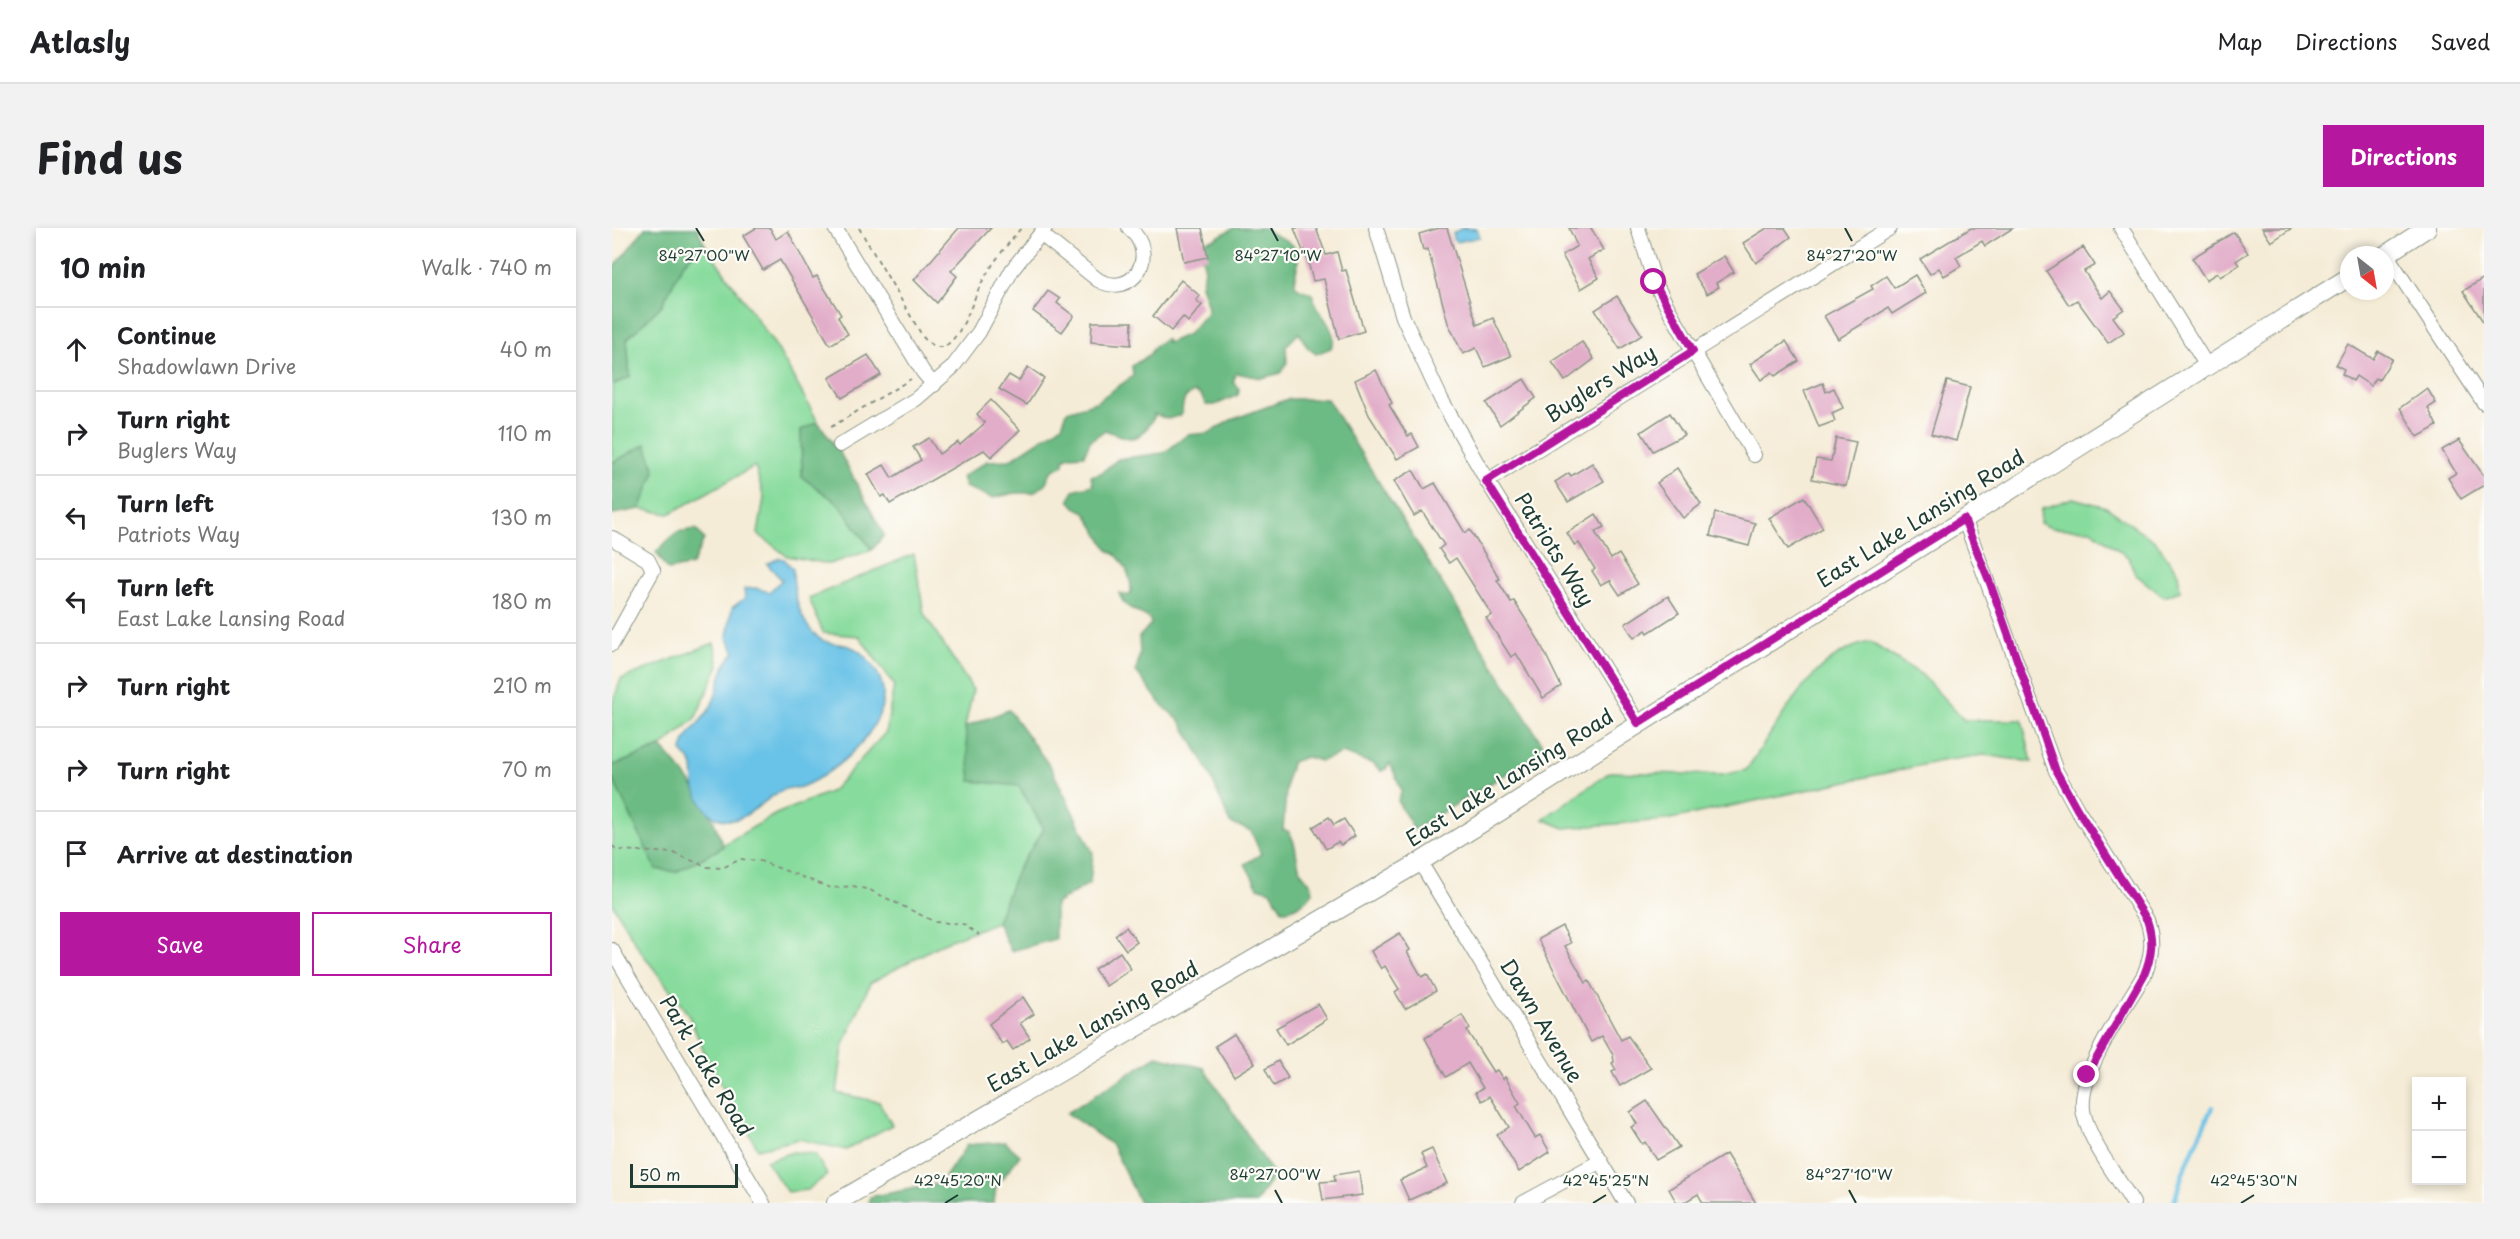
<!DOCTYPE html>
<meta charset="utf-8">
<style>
:root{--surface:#fff;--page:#f2f2f2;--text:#202124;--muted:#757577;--line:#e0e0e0;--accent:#b5179e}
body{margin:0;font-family:"Playpen Sans",sans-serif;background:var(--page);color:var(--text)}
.controls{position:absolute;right:18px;bottom:18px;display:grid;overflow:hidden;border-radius:0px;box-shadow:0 3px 9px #0003}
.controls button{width:54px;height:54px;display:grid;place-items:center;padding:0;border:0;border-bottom:2px solid var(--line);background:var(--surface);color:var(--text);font:30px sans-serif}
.compass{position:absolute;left:1728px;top:18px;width:54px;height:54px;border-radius:50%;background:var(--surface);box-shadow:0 3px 9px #0003;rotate:149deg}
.scale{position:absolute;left:18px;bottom:15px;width:108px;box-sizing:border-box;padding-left:6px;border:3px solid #1f3d34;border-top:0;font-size:16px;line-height:21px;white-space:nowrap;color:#1f3d34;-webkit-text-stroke:4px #fdfcf7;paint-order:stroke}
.stop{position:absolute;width:18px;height:18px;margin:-14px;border:4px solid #b5179e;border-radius:50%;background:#fff}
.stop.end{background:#b5179e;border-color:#fff;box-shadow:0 2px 6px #0008}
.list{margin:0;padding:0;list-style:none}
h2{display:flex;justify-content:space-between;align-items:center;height:78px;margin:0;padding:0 24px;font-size:26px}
h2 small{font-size:20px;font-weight:400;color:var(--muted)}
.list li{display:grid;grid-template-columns:39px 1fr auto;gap:18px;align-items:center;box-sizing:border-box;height:84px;padding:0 24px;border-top:2px solid var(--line)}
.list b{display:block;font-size:22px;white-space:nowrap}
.list p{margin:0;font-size:20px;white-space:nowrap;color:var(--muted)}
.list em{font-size:20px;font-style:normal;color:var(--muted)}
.actions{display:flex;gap:12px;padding:18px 24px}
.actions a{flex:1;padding:14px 0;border:2px solid var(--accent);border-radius:0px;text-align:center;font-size:21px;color:var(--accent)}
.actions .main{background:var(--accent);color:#fff}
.icon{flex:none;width:33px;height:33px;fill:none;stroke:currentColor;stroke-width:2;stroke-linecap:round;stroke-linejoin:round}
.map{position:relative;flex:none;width:1872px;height:975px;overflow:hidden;border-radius:0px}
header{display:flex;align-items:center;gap:36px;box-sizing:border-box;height:84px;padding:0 30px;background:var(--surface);border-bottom:2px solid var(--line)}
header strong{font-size:28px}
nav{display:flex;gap:33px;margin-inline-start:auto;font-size:21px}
.intro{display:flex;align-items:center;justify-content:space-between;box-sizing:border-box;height:144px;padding:0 36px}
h1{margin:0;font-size:42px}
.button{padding:15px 27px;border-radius:0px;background:var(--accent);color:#fff;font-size:21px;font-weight:700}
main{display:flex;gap:36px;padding:0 36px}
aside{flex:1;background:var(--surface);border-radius:0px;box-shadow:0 3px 9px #0003}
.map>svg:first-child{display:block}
.green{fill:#87db9c;stroke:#538c68;stroke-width:1.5}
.forest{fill:#6dbb84;stroke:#467c5c;stroke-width:1.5}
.water{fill:#69c2e7;stroke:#44808e;stroke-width:1.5}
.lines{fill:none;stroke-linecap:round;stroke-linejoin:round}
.stream{stroke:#69c2e7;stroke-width:4.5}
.building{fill:#e2adc9}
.minor-casing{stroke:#8a9486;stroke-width:16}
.major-casing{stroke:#8a9486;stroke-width:20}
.path{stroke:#8a9486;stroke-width:2;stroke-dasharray:4.5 4.5;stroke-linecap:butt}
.minor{stroke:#fff;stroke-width:14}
.major{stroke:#fff;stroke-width:18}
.route{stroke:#b5179e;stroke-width:8}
.ticks{fill:none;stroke:#1f3d34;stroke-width:2}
.labels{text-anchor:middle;stroke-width:4.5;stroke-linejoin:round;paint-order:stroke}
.street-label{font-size:21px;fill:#1f3d34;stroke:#fdfcf7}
.ticks-label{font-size:15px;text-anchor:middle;fill:#1f3d34;stroke:#fdfcf7;stroke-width:4.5;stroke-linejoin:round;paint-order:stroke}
</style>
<header>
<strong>Atlasly</strong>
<nav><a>Map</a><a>Directions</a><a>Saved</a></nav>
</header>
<div class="intro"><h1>Find us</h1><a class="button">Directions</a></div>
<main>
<aside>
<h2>10 min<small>Walk · 740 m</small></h2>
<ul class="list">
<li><svg class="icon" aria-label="ahead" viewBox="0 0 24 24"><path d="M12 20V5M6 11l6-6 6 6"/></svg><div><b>Continue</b><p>Shadowlawn Drive</p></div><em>40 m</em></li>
<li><svg class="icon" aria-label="right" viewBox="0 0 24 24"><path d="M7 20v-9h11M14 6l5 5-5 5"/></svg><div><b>Turn right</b><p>Buglers Way</p></div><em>110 m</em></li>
<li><svg class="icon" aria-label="left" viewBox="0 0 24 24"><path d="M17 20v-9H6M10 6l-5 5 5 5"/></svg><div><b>Turn left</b><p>Patriots Way</p></div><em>130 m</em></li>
<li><svg class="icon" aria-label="left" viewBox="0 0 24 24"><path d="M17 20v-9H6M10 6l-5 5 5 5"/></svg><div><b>Turn left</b><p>East Lake Lansing Road</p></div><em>180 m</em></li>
<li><svg class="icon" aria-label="right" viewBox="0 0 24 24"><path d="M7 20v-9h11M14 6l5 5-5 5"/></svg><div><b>Turn right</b></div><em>210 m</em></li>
<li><svg class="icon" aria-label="right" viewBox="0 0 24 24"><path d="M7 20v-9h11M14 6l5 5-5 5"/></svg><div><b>Turn right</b></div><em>70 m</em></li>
<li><svg class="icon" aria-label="arrive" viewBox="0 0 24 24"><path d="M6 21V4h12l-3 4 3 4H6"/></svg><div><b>Arrive at destination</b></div></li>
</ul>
<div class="actions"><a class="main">Save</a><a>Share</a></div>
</aside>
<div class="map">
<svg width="1872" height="975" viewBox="0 0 1872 975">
<rect width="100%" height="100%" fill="#fdfcf7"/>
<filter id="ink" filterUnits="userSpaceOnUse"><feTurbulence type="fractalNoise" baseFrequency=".0167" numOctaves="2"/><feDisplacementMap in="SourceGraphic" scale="12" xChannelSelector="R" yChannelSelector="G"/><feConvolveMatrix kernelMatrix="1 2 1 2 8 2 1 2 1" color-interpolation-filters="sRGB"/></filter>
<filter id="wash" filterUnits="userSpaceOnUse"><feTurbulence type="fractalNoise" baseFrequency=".008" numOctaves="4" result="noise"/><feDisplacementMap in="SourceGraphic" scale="24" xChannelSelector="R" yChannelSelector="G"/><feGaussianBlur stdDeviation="1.35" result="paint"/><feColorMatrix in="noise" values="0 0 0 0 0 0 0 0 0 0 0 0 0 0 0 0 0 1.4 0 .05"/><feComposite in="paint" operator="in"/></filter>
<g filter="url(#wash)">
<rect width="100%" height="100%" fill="#f5ecd7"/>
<g class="green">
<path d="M92,15L165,120L206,194L189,202L190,249L227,276L260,322L217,336L175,328L146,306L152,270L143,238L57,286L28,281L43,243L34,216L0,235V157L18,149L15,111L50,77L71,36Z"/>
<path d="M1461,270L1494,279L1544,314L1566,345L1568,363L1552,369L1523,346L1517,330L1479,302L1439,300L1428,295L1429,281Z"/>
<path d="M302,326L312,386L361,462L353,499L407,558L432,602L405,642L385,694L331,715L258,755L231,819L225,865L267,874L280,897L234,922L187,911L146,921L97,836L76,786L27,721L0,675V549L44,641L64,644L164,586L220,563L274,504L282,457L247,408L211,405L197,370Z"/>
<path d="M1258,414L1310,447L1352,492H1410L1420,534L1372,527L1329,533L1054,592L952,600L931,591L998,544L1110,547L1134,542C1168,497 1197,426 1258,414Z"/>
<path d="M102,415L107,437L83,491L49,519L0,538V477L9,451Z"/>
<path d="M181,924L203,926L215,947L195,962L175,964L154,933Z"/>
</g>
<g class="forest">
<path d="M33,0H85L92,15L71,36L50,77L15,111L18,149L0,157V42Z"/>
<path d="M622,0H654C661,11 677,8 684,22C690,33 679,54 684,58C688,63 695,62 701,67C703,84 718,90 722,111L719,120L704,126L696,120L687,105L674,118L675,135L669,145L649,150L624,145L621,154L627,161L626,167L603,177H594L589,167L583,164C569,168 572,176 569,187L556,191L542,186L543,188C525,216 521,213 493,202L478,213L472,227L457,228L452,231V237C438,242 438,244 433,257L421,265H403L380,270L353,259L350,249L375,233L398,232L445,201L450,197L455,183L484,174L521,148L520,138L537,127L543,118L553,111L556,115L576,106L595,85L596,79L589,57L593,41L588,21L593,13L602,11Z"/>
<path d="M676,171H715L934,522L801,602C801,594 789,584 786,572L790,563L778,535L774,541L769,543L762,536L730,525L709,533L694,529L680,534L675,550L671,602L676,603C687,618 682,629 689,644C694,652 700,653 701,664C695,673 681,683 670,682L659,663L646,659L633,636L649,626L639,603L618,595L597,544L569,494L549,476L524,443L528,425L527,409L539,396L538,391C526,383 512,381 507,365L516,368L519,365C520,349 511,328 496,322L473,284L463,279L457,272L462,262L481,257L479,248L489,245L506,231L552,225L575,207L597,205L619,192Z"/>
<path d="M206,194L228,225L272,307L260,322L227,276L190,249L189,202Z"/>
<path d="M34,216L43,243L28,281L0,286V235Z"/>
<path d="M84,301L92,311L80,337L56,342L44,324L65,304Z"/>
<path d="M397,482L439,540L481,625L478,655L443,676V711L399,723L385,694L405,642L432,601L407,558L359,553L353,499Z"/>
<path d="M49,519C76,548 100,580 111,619L64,644L44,641L0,549V538Z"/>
<path d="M545,828L592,840L662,947L644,975H536L527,973L500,917L455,885Z"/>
<path d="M393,914L408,927L384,959L382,975H256L258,969L329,955L355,917Z"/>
</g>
<g class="water">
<path d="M850,0L865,1L868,9L845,14L841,11V5Z"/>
<path d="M167,330L172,331L181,341C181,363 187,395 207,410C215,417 228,415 237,418C253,423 271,448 271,464C273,503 223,546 189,559C183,561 177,559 171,562C148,572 128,605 100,587C92,582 83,565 82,556C81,549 83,540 79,534C76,529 73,529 70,524C72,506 87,497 97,482C110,461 105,441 123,424L115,409L120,380L133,370L132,361L143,360L157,364L170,352L155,336Z"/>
</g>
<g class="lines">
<path class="stream" d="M1562,975L1570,947L1600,879"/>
</g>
<g id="blocks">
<g class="building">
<path d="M144,0H158L164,11L176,3L201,50L205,48L229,87L226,89L236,106L218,117L168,32L151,42L131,8Z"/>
<path d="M347,0H379L339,43L345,48L325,75L302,52Z"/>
<path d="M565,0H590L596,29L572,34Z"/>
<path d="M682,0H704L714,27L725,24L730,43L734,42L752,103L727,111L712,51L701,53L693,22L691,23Z"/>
<path d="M827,0H835L865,97L881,90L899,128L873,139L864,120L851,126L836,95L816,21L811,22L807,6Z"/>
<path d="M957,0H979L992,22L976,31L987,50L969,61L950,27L965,18Z"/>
<path d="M1155,0H1173L1179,9L1144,35L1131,15Z"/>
<path d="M1359,0H1401L1373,18L1370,13L1344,29L1349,38L1332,48L1327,40L1318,46L1308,31Z"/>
<path d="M1650,0H1680L1659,14Z"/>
<path d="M1622,4L1636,25L1624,33L1627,37L1608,49L1605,45L1594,52L1580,30Z"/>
<path d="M1471,19L1483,37L1472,43L1490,70L1498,63L1512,81L1501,89L1512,104L1496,115L1465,72L1457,77L1434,43Z"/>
<path d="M1112,28L1122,44L1104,55L1107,59L1095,66L1082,46Z"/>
<path d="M1303,47L1314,65L1280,86L1276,80L1226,111L1212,88L1261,61L1259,58L1274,48L1282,60Z"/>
<path d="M1872,50V95L1851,63Z"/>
<path d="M569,52L588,68L584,72L590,77L576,94L571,89L559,103L541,88Z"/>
<path d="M436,63L448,71L445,75L462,88L450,104L421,83Z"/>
<path d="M1005,68L1030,107L1008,121L983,82Z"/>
<path d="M480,94H520L519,117L479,114Z"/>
<path d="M1174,113L1187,133L1163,148L1160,144L1149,152L1138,136Z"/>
<path d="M970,114L982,131L953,153L940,134Z"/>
<path d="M1736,116L1761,131L1766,123L1780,131L1767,152L1764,150L1759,158L1744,148L1741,153L1730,146L1732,141L1724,137Z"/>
<path d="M256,127L269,147L230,170L217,150Z"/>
<path d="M416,139L432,150L415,177L387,161L397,147L407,153Z"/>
<path d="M764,142L780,175L777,177L796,208L800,206L807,219L785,231L757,187L743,152Z"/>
<path d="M912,151L924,170L888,197L874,175Z"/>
<path d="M1335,153L1358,159L1344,213L1319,206Z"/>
<path d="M1211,155L1214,164L1222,160L1231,180L1220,185L1223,193L1207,199L1192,163Z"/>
<path d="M1815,160L1824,175L1816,180L1825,198L1806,209L1788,180Z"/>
<path d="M379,172L408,202L379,229L372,222L278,276L273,267L269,269L256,246L272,237L280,250L309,232L301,219L317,210L327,226L346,214L348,217L373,195L365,186Z"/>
<path d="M1058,185L1072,207L1041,223L1029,204Z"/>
<path d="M1224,210L1244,214L1234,258L1200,251L1204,231L1219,233Z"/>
<path d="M1847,212L1872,248V257L1849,271L1836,250L1844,245L1830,222Z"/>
<path d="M980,235L992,253L956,274L943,254L957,245L959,248Z"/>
<path d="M1065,240L1089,276L1071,290L1045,255Z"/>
<path d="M801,242L812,261L823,255L853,305L858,302L888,351L885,352L899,374L902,373L926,411L949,458L931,470L904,425L899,429L874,390L880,387L844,330L837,335L827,321L832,317L810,283L802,288L782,253Z"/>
<path d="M1192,269L1211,300L1176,321L1157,290Z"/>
<path d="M1103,285L1143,295L1137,318L1098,308Z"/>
<path d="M984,286L992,299L983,304L999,331L1007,326L1026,356L1008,367L998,352L989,357L980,343L983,341L967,315L963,318L955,305Z"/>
<path d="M1056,368L1067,385L1036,405L1034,402L1022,410L1013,396Z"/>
<path d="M717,589L722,597L732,591L743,608L729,617L726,614L714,621L701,599Z"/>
<path d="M950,698L959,715L953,718L974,755L977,753L1009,812L1016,808L1039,840L1008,858L1000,844L1004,842L1000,835L1002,834L1001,827L990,808L979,814L926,711Z"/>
<path d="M514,699L525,714L514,722L503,707Z"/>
<path d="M788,705L798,722L795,724L810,749L815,746L824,763L793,781L783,764L787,761L773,738L769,741L759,723Z"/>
<path d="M508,724L519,741L494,758L482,741Z"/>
<path d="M411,769L422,786L408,795L418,810L401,822L395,813L390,816L377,796Z"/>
<path d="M706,776L715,791L674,817L664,800Z"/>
<path d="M850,787L858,801L855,803L881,844L885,842L891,851L893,849L908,875L904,878L923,910L928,907L938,924L907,944L885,907L897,899L878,868L870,873L864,864L871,860L856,835L834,849L813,810Z"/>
<path d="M622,806L643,835L622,848L603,818Z"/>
<path d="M666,833L676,850L662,858L653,841Z"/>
<path d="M1035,873L1067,919L1044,932L1033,914L1030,916L1019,899L1025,896L1018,884Z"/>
<path d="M820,921L835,955L797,972L788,952L815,940L809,926Z"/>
<path d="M1114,926L1144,975H1091L1086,966L1071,975H1065L1057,961Z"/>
<path d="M747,943L750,967L711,972L708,954L723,953L722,947Z"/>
</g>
</g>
</g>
<g filter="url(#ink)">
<use href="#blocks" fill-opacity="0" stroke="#8a9486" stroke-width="1.5"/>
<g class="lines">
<g class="minor-casing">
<g id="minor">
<path d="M223,0L311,144L322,157"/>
<path d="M764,0L791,89L829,171L875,253L1026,495"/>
<path d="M1026,0L1043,55L1056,80L1142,227"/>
<path d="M1509,0L1595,138"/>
<path d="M429,6L486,52C521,71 548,27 517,0"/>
<path d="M1774,26L1872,175"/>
<path d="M228,217L304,171L340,140L367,104L400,42L433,0"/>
<path d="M875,253L1278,0"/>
<path d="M1352,290L1444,543L1465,581L1535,692C1542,712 1540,727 1532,747C1513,780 1462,850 1472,887C1480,918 1505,948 1521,975"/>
<path d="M0,310L36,332L41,342L0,416"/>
<path d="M808,634L1014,975"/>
<path d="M0,722L151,975"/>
<path d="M911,975L989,933"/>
</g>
</g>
<g class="major-casing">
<g id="major">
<path d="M1773,27L1815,0"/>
<path d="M224,975L808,634L1737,49"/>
</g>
</g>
<g class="path">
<path d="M247,0L311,109C317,116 327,123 336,116C353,102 360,73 370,54C381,34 395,17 409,0"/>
<path d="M219,199L299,151"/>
<path d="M0,618L6,622L62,625L95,639L110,640L129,631L148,633L219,660L241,658L258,662L323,694L351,696L367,707"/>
</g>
<use href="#minor" class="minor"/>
<use href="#major" class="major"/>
</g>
</g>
<g class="lines" filter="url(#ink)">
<path class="route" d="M1042,54L1081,123L874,253L1026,495L1352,291L1378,355L1444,543L1465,581L1535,692C1542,712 1540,727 1532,747L1475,847"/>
</g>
<path class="ticks" d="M84,0L92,13M659,0L666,13M1233,0L1240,13M663,962L670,975M1237,962L1244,975M333,975L346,967M981,975L994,967M1629,975L1642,967"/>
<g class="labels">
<g class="street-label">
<text transform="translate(989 156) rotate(-32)" y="7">Buglers Way</text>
<text transform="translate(1309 291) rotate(-32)" y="7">East Lake Lansing Road</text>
<text transform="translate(942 322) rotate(58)" y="7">Patriots Way</text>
<text transform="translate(898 550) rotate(-32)" y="7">East Lake Lansing Road</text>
<text transform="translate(929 793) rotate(59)" y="7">Dawn Avenue</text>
<text transform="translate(481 799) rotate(-30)" y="7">East Lake Lansing Road</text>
<text transform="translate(94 838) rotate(59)" y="7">Park Lake Road</text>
</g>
</g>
<g class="ticks-label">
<text x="92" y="33">84°27'00"W</text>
<text x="666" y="33">84°27'10"W</text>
<text x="1240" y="33">84°27'20"W</text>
<text x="663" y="952">84°27'00"W</text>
<text x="1237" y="952">84°27'10"W</text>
<text x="346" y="958">42°45'20"N</text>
<text x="994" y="958">42°45'25"N</text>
<text x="1642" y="958">42°45'30"N</text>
</g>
</svg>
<div class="controls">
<button>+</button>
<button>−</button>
</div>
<svg class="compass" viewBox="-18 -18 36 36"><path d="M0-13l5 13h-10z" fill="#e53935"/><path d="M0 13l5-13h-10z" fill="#757577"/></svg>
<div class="scale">50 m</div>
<div class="stop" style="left:1042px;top:54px"></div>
<div class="stop end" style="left:1475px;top:847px"></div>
</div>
</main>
